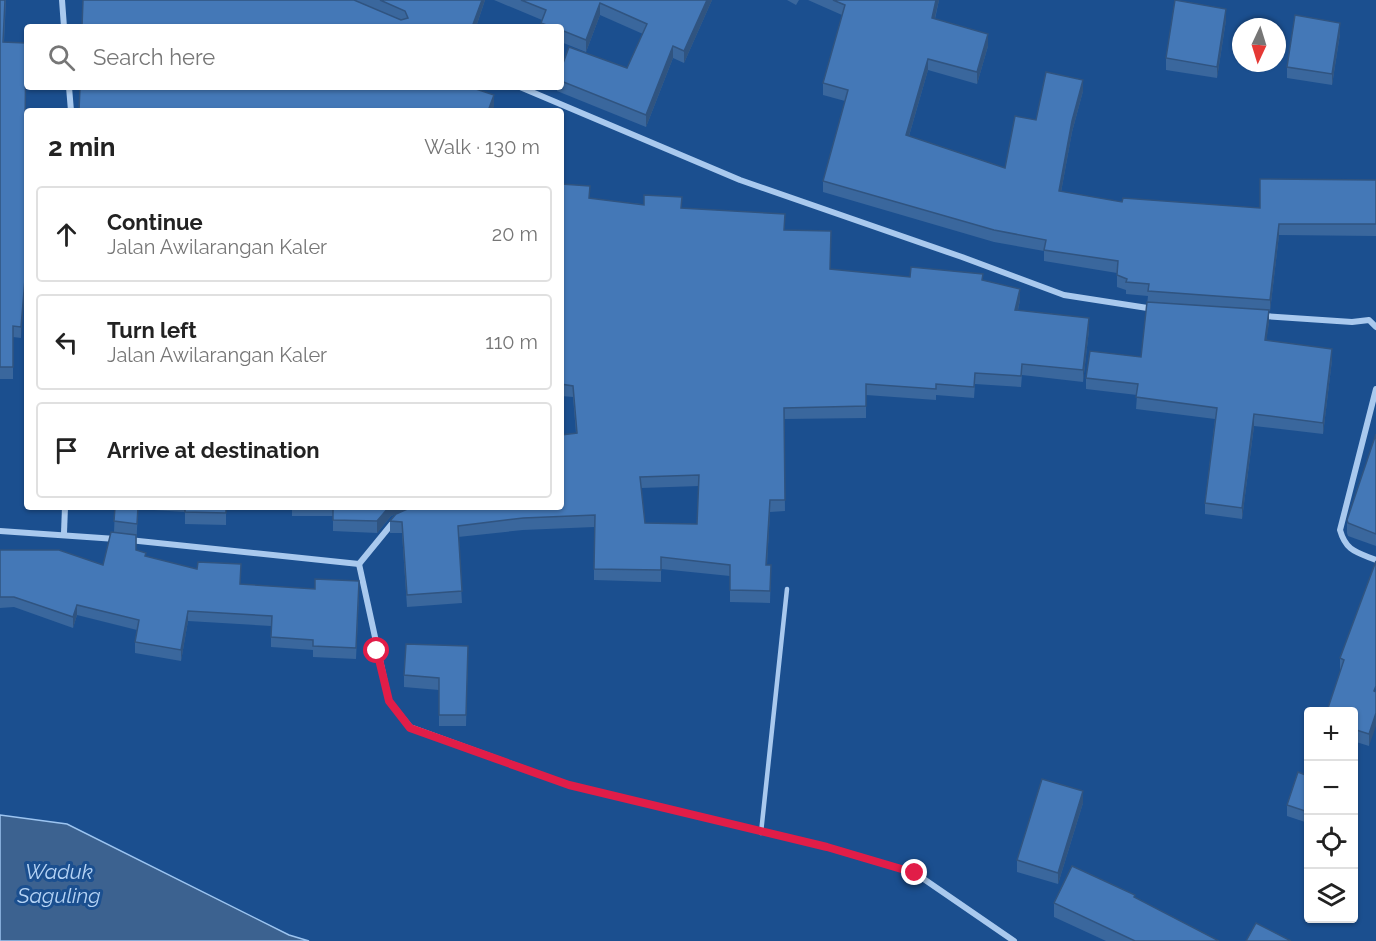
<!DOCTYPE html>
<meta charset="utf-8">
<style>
:root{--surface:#fff;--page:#f6f6f6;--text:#222;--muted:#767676;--line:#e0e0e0}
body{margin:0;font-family:Raleway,sans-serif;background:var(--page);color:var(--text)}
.controls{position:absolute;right:18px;bottom:18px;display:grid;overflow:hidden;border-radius:6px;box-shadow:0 2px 4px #0004}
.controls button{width:54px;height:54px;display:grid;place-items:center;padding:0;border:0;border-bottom:2px solid var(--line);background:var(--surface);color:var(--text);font:30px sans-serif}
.compass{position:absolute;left:1232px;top:18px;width:54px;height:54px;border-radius:50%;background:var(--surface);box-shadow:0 2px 4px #0004;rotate:184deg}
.stop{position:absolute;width:18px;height:18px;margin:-14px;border:4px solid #e11d48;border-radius:50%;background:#fff}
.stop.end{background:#e11d48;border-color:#fff;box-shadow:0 2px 6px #0008}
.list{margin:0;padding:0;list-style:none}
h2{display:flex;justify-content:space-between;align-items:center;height:78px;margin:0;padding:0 24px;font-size:26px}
h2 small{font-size:20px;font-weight:400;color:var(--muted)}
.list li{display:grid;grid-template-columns:39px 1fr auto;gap:18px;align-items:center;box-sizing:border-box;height:96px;margin:0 12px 12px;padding:0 12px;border:2px solid var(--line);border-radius:6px}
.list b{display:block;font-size:22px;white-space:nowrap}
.list p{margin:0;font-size:20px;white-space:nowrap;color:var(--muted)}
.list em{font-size:20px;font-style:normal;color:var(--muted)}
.icon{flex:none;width:33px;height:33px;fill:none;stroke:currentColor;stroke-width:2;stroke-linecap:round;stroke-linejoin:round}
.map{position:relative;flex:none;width:1376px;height:941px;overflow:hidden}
.search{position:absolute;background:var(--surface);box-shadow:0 2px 4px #0004;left:24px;top:24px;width:540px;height:66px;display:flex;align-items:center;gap:15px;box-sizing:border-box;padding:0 21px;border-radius:6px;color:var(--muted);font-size:22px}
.panel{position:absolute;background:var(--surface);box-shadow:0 2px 4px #0004;left:24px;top:108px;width:540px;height:402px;border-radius:6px}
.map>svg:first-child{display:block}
.water{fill:#3c6290;stroke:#9cc4f0;stroke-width:1.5}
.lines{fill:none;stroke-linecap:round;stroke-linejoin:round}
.service{stroke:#a9c9ee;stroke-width:4.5}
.minor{stroke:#a9c9ee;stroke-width:6}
.wall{fill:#3a679d;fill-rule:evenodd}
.shaded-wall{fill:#305480}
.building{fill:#4478b7;stroke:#305480;stroke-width:1.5;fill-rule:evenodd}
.route{stroke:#e11d48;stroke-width:8}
.labels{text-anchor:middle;stroke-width:6;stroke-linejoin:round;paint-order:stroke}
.water-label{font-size:21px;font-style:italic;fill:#b5d3f5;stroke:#1b4f8f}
</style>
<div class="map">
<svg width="1376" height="941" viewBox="0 0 1376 941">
<rect width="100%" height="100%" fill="#1b4f8f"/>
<path class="water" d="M0,815L67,824L289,935L309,941H0Z"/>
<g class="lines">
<path class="service" d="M761,833L787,589"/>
<g class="minor">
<path d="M62,0L64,27"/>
<path d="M69,87L71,111"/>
<path d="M520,87L740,180L962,257L1064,295L1154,309"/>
<path d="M1263,316L1352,322L1369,320L1376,327"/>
<path d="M1376,389L1340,530C1346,551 1356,552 1376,560"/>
<path d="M0,531L116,539"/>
<path d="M64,533L65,507"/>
<path d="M129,540L359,564"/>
<path d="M359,564L389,701L410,727L569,785L827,847L915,873L1014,941"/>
<path d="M359,564L395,520"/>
</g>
</g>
<g class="wall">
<path d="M0,0H6L4,42L26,43L21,338L13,337V379H0Z"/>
<path d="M83,0H485L476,27H82Z"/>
<path d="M494,0H712L684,63L673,58L646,127L557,91V87H561V69L627,68L643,34L600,15L586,52L561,42V27H541L542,20Z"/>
<path d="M787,0H799L796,5Z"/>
<path d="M808,0H939L935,19L988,46L977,84L928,70L909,136L1005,168L1036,120L1083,91L1072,132L1061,192L1122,202L1260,208L1376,180V236L1279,235L1270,311H1269V322L1266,341L1332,360L1323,434L1254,426L1242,519L1205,514V503L1215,419L1136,409L1137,395L1086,389V378L1141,357L1148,296L1126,294V290L1117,287V273L1044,261V251L994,242L823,192V181L845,101L823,95V83L842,15Z"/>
<path d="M1226,20L1217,78L1166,70V58Z"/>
<path d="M1340,34L1332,85L1287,78V67Z"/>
<path d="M561,184L590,199L682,208L785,230L830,269L910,277L983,280L1020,300L1018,310L1089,330L1083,382L1022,375L1021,387L975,384L974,398L936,395V400L866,395V418L784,419L785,511L770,512L767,565H771L770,603L730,602V576L661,569V582L594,580V527L523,530L458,537L462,603L407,607L402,533H390V521L396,514L391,516L377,533L333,531V516H292V507H561L576,433L573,397L561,396ZM699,486L697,524L645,523L641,488Z"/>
<path d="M1376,434V546L1348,536L1347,533V520Z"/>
<path d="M115,507H226V525L185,524V512L138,509L136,550L146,556L241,584L359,592L356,659L313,657V650L271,647V626L188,621L181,661L135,653V642L137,630L77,615L73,628L14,607L0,608V550L103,565L114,533Z"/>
<path d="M1376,561L1369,746L1353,741V711L1340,670V658Z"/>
<path d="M468,646L466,726H439V690L404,687V675Z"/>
<path d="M1308,776V823L1287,816V805Z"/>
<path d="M1083,803L1058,884L1017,872V860Z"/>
<path d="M1135,898L1219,941H1106L1054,917V903Z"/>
</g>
<g class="shaded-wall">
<path d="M482,0H485L476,27H472Z"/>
<path d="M707,0H712L684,63V51Z"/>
<path d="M936,0H939L932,30V18Z"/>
<path d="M600,3V15L586,52V40Z"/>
<path d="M1226,9V20L1217,78V67Z"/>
<path d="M1340,23V34L1332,85V74Z"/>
<path d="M988,34V46L977,84V72Z"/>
<path d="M673,46V58L646,127V115Z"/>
<path d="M928,59V70L906,146V135Z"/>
<path d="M1083,80V91L1072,132L1059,203V191L1072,121Z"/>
<path d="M494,95V107L492,111H488Z"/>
<path d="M1279,224V235L1270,311V300Z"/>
<path d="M27,255V266L21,338V327Z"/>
<path d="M1020,289V300L1015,322V310Z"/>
<path d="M1269,310V322L1265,352V340Z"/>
<path d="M1089,318V330L1083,382V370Z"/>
<path d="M1332,349V360L1323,434V423Z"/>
<path d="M1254,414V426L1242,519V508Z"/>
<path d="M770,500V512L766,576V565Z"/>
<path d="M389,507H415L391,516L377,533V521Z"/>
<path d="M77,605V615L73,628V617Z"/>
<path d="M188,611V621L181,661V650Z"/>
<path d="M1376,713V726L1369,746V734Z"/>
<path d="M1083,791V803L1058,884V873Z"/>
</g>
<g class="building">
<path d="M0,0H5L3,42L26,43L25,128L27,129V255L21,327L13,326V367H0Z"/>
<path d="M83,0H354L401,20L408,18L405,11L380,0H482L472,27H82Z"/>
<path d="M521,0H707L684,51L673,46L646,115L561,81V69L569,47L627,68L647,24L600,3L586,40L561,30V27H552L541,23L546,10Z"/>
<path d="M833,0H936L932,18L988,34L977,72L928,59L906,135L1005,168L1015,116L1036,120L1046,72L1083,80L1072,121L1059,191L1122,202L1123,198L1260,208V179L1376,180V224H1279L1270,300L1148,291L1149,284L1126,282L1127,279L1117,275L1118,261L1044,250L1046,240L994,230L823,181L848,90L823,83L845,5Z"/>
<path d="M1175,0L1226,9L1217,67L1166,58Z"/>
<path d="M1295,15L1340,23L1332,74L1287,67Z"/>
<path d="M80,87H470L494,95L488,111H79Z"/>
<path d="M561,184L590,186L589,198L644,205V195L682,197L681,208L785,214L784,230L831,231L830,269L910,277L911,267L983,274L982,280L1020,289L1015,310L1089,318L1083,370L1022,364L1021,376L975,373L974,387L936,384V389L866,384V406L784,408L785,500H770L766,565H771L770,591L730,590V565L661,557V570L594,569L595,515L523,518L458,526L462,591L407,595L402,522L390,521L396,514L412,507H561V435L577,433L573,386L561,384ZM699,475L697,524L645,523L640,477Z"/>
<path d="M1147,302L1269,310L1265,340L1332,349L1323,423L1254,414L1242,508L1205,503L1217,408L1136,397L1138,384L1086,378L1090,351L1141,357Z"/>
<path d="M1376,434V534L1348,523L1347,520Z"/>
<path d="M115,507H138L137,524L114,521Z"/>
<path d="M185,507H226V513L185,512Z"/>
<path d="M333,507H389L377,521L333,520Z"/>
<path d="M111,532L136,535V550L146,553L145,556L197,569L198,562L241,564L240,584L315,589V579L359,581L356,648L313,646V640L271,637L272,616L188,611L181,650L135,642L139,620L77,605L73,617L14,597H0V550H59L103,565Z"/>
<path d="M1376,561V686L1374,691L1376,692V713L1369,734L1353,729V711H1327L1344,660L1340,658Z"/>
<path d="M406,644L468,646L466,715H439V678L404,675Z"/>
<path d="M1298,772L1308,776V812L1287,805Z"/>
<path d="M1042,779L1083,791L1058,873L1017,860Z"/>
<path d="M1072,866L1135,895L1134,897L1219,941H1135L1054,903Z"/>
<path d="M1256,923L1291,941H1246Z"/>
</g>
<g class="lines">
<path class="route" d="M377,651L389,701L410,728L569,785L827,847L915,873"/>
</g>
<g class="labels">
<g class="water-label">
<text x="59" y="879">Waduk<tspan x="59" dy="24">Saguling</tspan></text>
</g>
</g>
</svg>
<div class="controls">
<button>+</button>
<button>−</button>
<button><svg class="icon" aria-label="locate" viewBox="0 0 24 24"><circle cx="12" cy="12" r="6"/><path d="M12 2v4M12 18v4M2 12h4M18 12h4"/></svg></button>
<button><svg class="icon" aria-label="layers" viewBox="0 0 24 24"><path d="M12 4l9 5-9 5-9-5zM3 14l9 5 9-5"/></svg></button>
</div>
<svg class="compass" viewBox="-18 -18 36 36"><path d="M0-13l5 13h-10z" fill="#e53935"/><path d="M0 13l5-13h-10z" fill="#767676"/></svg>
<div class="stop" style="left:377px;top:651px"></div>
<div class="stop end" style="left:915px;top:873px"></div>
<div class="search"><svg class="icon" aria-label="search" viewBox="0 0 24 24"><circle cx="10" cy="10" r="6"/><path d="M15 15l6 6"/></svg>Search here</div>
<section class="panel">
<h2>2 min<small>Walk · 130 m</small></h2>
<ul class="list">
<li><svg class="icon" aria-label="ahead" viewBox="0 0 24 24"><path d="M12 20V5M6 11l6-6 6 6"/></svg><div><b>Continue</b><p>Jalan Awilarangan Kaler</p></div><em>20 m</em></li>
<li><svg class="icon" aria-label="left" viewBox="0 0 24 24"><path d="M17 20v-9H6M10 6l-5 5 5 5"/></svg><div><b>Turn left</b><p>Jalan Awilarangan Kaler</p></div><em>110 m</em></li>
<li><svg class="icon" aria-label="arrive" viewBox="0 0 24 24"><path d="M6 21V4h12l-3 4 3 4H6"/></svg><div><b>Arrive at destination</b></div></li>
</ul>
</section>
</div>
